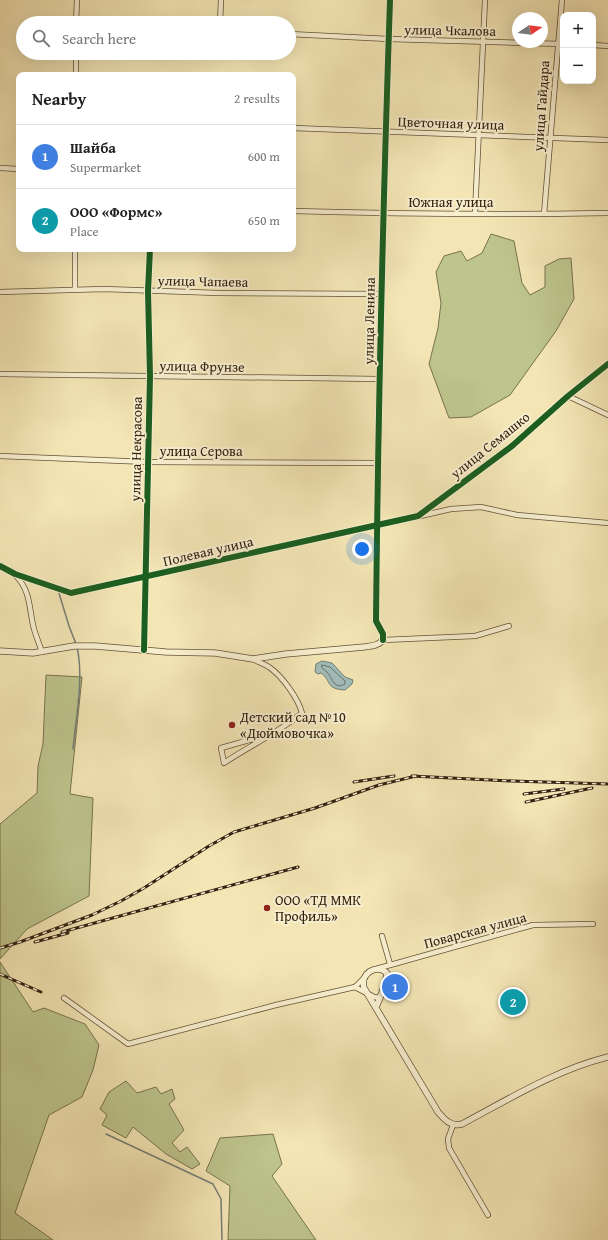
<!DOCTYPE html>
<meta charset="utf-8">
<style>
:root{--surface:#fff;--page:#f6f6f6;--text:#222;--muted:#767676;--line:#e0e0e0;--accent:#d93025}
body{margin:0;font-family:"Gentium Book Plus",serif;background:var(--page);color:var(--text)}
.controls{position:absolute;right:12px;top:12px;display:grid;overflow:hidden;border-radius:8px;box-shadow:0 4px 16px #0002}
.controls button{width:36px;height:36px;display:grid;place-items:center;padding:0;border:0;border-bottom:1px solid var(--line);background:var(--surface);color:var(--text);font:20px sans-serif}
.compass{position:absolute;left:512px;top:12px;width:36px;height:36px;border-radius:50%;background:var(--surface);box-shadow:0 4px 16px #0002;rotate:77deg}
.you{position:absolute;left:362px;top:549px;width:14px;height:14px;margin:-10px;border:3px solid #fff;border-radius:50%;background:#1a73e8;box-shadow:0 0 0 6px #1a73e833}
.badge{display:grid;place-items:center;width:26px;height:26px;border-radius:50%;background:var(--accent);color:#fff;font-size:13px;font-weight:700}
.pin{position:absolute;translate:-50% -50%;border:2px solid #fff;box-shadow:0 1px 4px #0006}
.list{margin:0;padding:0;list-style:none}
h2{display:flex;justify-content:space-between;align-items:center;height:52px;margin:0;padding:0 16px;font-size:17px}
h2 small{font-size:13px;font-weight:400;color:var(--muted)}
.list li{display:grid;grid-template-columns:26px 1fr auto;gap:12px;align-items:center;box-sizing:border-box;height:64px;padding:0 16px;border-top:1px solid var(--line)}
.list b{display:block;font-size:15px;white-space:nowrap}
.list p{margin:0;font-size:13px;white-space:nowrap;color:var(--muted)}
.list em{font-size:13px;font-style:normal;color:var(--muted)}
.icon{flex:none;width:22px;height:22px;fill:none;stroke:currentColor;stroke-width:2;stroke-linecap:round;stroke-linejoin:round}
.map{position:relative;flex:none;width:608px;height:1240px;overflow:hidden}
.search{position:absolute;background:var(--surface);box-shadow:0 4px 16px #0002;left:16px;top:16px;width:280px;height:44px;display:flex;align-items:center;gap:10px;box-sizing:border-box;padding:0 14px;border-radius:22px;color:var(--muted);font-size:15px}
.panel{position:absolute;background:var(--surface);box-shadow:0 4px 16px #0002;left:16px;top:72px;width:280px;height:180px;border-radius:8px}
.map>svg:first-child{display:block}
.green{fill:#bdc48c;stroke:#78724e}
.water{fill:#a0bcb8;stroke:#747e75}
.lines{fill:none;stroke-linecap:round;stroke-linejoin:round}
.shore{stroke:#696e64;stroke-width:1}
.stream{stroke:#747e75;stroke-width:1.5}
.minor-casing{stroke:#62523a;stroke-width:6}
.tertiary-casing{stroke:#62523a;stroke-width:7}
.minor{stroke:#f7eece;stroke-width:4.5}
.tertiary{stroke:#f7eece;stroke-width:5.5}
.rail-casing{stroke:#322111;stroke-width:3}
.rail{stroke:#f7eece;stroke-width:1.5;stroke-dasharray:4.5;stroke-linecap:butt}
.cycleway-casing{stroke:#f7eece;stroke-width:8}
.cycleway{stroke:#1b5e20;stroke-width:6}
.poi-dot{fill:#8f2418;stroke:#f7eece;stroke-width:1.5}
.labels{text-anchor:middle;stroke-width:4;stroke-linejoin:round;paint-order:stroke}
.street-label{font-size:14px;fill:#322111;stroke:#f7eece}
.poi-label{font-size:14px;fill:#322111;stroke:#f7eece;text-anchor:start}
</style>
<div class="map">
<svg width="608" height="1240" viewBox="0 0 608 1240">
<rect width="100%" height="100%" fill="#f3e5b4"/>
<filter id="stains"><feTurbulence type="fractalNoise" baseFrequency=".005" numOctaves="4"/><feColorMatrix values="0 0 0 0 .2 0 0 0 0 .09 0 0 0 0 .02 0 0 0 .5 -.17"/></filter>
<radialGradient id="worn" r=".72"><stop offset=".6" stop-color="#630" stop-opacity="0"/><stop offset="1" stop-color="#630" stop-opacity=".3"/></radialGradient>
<g class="green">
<path d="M491,234L514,241L522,283L530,295L545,287V266L559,259L571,258L574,299L556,331L510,395L471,417L449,418L429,364L438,328L441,303L436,272L444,256L461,251L467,261L482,253Z"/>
<path d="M46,675L82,677L70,794L93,798L89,896L27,929L0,959V824L37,793L38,766L43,744Z"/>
<path d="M0,962L33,1012L44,1008L85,1024L99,1045L93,1070L82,1097L49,1115L15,1213L53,1240H0Z"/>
<path d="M126,1081L137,1093L156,1087L161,1094L172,1089L175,1099L169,1104L184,1130L172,1143L180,1152L187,1147L200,1164L192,1169L166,1154L133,1127L126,1138L102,1125L107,1115L100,1109L109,1092Z"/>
<path d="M273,1134L282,1164L272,1176L316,1240H228L230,1186L206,1171L220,1138Z"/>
</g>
<path class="water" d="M322,661L332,663L345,677L353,680L352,684L345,690C325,689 332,681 321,673L318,674L315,672L316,664Z"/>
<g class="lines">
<path class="shore" d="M322,665L330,667L345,681V684C334,690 333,679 327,672C326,671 323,669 322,668Z"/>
<g class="stream">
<path d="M58,590L69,626L76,644"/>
<path d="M73,749C76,718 84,677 77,647"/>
<path d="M106,1134L213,1184L221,1199L222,1240"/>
</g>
<g class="minor-casing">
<g id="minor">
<path d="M76,23L77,0"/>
<path d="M220,23L221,0"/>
<path d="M289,34L389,39L563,44"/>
<path d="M593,45L608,46"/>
<path d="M76,75V53"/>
<path d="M293,128L608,140"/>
<path d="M0,168L19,169"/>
<path d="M293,211C398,214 503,215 608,213"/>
<path d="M475,213L485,0"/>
<path d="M544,214L562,0"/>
<path d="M75,289V249"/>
<path d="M0,292L104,289L218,293L381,294"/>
<path d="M0,374L379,379"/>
<path d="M568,396L608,415"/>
<path d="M0,456L148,462L378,463"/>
<path d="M420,516L451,509L481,507L517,515L608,523"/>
<path d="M0,566L15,574L71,593L418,516L512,446L568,396L608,364"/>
<path d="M16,576C30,590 29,606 33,625C35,634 39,643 42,652"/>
<path d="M383,640L475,636L509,626"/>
<path d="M144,650L150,376L148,291L150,249"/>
<path d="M253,659C258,662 264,664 269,667C282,676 298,698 302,713C278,733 249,746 224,763L221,748L274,733"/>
<path d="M382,936L390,964"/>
<path d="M376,969L533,925L593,924"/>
<path d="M355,987L374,997L380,998"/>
<path d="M355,987L364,978"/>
<path d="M64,998L128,1044L276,1005L355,987"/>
<path d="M453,1125L448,1139L449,1148L488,1215"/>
</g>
</g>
<g class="tertiary-casing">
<g id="tertiary">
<path d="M0,651L33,653L74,646H95L166,652L215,653L253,659L286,654L364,647C371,646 378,646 383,640V634L376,621C378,414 383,207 390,0"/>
<path d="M376,1007C381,996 386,985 387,973C376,963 360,974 364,988L438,1112C445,1120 451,1127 462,1124C509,1099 556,1070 608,1057"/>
</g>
</g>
<use href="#minor" class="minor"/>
<use href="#tertiary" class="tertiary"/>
<g class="rail-casing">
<g id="rail">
<path d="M412,776L512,781L608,784"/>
<path d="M354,782L394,776"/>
<path d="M524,794L564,789"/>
<path d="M526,802L592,788"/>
<path d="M62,932L298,867"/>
<path d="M35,942L68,933"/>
<path d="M0,948L20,942L92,915L121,901L144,888L209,846L234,832L315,808L379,785L416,776"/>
<path d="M0,974L41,992"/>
</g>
</g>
<use href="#rail" class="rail"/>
<g class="cycleway-casing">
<g id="cycleway">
<path d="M0,566L15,574L71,593L418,516L512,446L568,396L608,364"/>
<path d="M383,640V634L376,621C378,414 383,207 390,0"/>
<path d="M144,650L150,376L148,291L150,249"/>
</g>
</g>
<use href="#cycleway" class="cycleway"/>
</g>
<g class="poi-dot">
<circle cx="232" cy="725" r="4"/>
<circle cx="267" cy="908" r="4"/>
</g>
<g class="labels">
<g class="street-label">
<text transform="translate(450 30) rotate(1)" y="5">улица Чкалова</text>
<text transform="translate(541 106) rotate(-86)" y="5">улица Гайдара</text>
<text transform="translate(451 123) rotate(2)" y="5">Цветочная улица</text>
<text x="451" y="207">Южная улица</text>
<text transform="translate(203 281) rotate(1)" y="5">улица Чапаева</text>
<text transform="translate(369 321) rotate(-89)" y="5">улица Ленина</text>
<text transform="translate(202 366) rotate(1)" y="5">улица Фрунзе</text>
<text transform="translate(490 445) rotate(-39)" y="5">улица Семашко</text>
<text transform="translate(136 449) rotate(-89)" y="5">улица Некрасова</text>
<text x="201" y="456">улица Серова</text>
<text transform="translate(208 551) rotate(-13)" y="5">Полевая улица</text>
<text transform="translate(475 930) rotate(-15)" y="5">Поварская улица</text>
</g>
<g class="poi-label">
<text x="240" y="722">Детский сад №10<tspan x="240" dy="16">«Дюймовочка»</tspan></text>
<text x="275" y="905">ООО «ТД ММК<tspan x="275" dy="16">Профиль»</tspan></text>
</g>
</g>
<rect width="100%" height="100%" filter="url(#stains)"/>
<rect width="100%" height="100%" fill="url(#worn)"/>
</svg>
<div class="controls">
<button>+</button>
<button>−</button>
</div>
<svg class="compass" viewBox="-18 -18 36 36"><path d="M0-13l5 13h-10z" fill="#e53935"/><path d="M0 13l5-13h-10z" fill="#767676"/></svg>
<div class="you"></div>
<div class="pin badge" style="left:395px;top:987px;background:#3f7fe0">1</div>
<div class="pin badge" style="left:513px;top:1002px;background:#0f9aa8">2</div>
<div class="search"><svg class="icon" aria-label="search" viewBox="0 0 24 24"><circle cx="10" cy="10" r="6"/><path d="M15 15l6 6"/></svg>Search here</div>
<section class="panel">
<h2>Nearby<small>2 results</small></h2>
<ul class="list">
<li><span class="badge" style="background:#3f7fe0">1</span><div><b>Шайба</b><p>Supermarket</p></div><em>600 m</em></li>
<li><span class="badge" style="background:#0f9aa8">2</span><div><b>ООО «Формс»</b><p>Place</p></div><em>650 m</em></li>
</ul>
</section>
</div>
